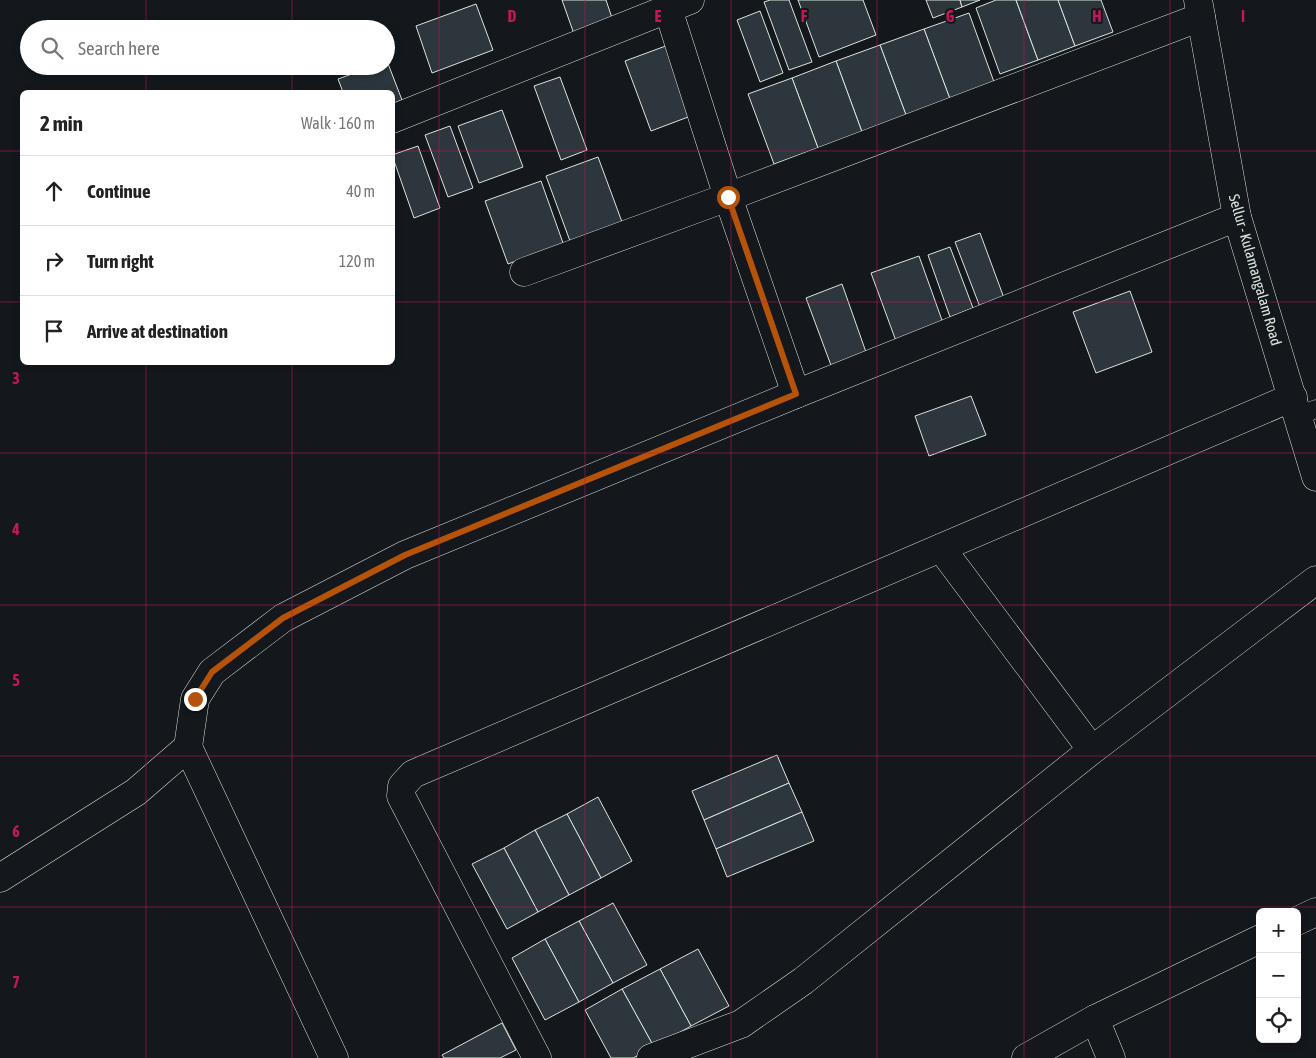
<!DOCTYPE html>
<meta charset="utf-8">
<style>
:root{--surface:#fff;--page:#f6f6f6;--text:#222;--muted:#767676;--line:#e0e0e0}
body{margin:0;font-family:"Asap Condensed",sans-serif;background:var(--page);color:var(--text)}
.controls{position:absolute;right:15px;bottom:15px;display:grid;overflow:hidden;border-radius:8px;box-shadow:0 2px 8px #0003}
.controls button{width:45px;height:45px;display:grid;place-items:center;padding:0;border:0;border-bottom:1px solid var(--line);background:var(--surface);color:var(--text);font:25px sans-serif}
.stop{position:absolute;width:15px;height:15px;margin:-11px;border:4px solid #b45309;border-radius:50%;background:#fff}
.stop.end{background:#b45309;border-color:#fff;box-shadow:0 1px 5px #0008}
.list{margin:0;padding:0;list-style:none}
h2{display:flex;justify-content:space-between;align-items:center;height:65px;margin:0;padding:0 20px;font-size:21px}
h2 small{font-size:16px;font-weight:400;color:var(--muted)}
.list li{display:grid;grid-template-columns:32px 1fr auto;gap:15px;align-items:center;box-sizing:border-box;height:70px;padding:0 20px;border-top:1px solid var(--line)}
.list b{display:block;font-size:19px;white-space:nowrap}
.list em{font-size:16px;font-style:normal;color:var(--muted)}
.icon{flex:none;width:28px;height:28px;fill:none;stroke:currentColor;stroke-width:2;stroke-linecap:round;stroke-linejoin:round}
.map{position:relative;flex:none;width:1316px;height:1058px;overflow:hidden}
.search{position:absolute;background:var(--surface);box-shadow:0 2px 8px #0003;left:20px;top:20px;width:375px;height:55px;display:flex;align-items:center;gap:12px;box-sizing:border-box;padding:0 18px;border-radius:28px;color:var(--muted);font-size:19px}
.panel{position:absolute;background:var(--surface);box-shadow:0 2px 8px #0003;left:20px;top:90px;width:375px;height:275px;border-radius:8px}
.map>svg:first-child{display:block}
.building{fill:#2c363c;stroke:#d8e6dc}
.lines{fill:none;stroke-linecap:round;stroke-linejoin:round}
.service-casing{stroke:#d8e6dc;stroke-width:19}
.minor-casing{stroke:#d8e6dc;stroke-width:29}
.secondary-casing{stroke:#d8e6dc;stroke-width:29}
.service{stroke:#14181c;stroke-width:18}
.minor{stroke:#14181c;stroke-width:28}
.secondary{stroke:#14181c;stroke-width:28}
.route{stroke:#b45309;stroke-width:6}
.grid{fill:none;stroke:#c2185b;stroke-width:1;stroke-opacity:0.55}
.labels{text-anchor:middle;stroke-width:4;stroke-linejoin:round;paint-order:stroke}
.street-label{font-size:15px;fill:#d8e6dc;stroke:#14181c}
.grid-label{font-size:16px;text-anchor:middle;font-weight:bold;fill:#c2185b;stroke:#14181c;stroke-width:4;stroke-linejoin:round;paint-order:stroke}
</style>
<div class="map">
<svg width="1316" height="1058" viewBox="0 0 1316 1058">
<rect width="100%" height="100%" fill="#14181c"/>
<g class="building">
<path d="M562,0H606L613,21L574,34Z"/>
<path d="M770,0H789L812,62L789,70L764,2Z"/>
<path d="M798,0H863L876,35L819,57Z"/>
<path d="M926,0H960L962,7L933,18Z"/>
<path d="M960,0H980L962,7Z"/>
<path d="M996,0H1016L1038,60L1000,74L976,8Z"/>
<path d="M1016,0H1058L1075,46L1038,60Z"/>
<path d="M1058,0H1101L1113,32L1075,46Z"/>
<path d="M476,4L493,50L432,73L416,26Z"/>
<path d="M760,11L783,73L760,82L737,20Z"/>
<path d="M969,13L994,82L950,99L924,29Z"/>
<path d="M924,29L950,99L906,115L880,45Z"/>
<path d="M671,44L696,114L651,131L625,61Z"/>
<path d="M880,45L906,115L862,132L836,61Z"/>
<path d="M387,61L402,100L392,104V92H343L338,79L374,66H386Z"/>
<path d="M836,61L862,132L818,148L792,78Z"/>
<path d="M560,77L587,150L561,160L534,86Z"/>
<path d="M792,78L818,148L774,164L748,94Z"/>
<path d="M502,110L523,167L479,183L458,126Z"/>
<path d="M450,126L473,188L448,197L425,135Z"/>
<path d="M418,146L440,208L414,218L392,155Z"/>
<path d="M598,157L622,222L570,241L546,176Z"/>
<path d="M541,181L563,243L508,264L485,201Z"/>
<path d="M980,233L1004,298L980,307L955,242Z"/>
<path d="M950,247L973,308L950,317L928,255Z"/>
<path d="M919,256L943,323L896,341L871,273Z"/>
<path d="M842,284L867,355L832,368L806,298Z"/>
<path d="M1130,291L1152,352L1096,373L1073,312Z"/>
<path d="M971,396L986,435L929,456L915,416Z"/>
<path d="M777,755L789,783L704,820L692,791Z"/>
<path d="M789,783L802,812L716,849L704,820Z"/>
<path d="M598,797L632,861L601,878L567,814Z"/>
<path d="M802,812L814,841L727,877L716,849Z"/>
<path d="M567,814L601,878L569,895L535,830Z"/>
<path d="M535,830L569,895L538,912L504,848Z"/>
<path d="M504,848L538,912L507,929L472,864Z"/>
<path d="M613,903L647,965L613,983L579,921Z"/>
<path d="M579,921L613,983L579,1002L545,939Z"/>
<path d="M545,939L579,1002L545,1020L512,958Z"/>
<path d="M698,949L729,1006L691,1026L660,969Z"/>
<path d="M660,969L691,1026L654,1047L622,989Z"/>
<path d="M622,989L654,1047L633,1058H611L585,1010Z"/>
<path d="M502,1023L516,1050L500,1058H444L442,1055Z"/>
</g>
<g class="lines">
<g class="service-casing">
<path id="service" d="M1298,416L1316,409"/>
</g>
<g class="minor-casing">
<g id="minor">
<path d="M668,9L728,197L796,394"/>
<path d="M392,119L690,0"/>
<path d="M524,272L728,197L1201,17"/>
<path d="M941,548L1092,750"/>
<path d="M188,747L334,1058"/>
<path d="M0,878L136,792L188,747L195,699L212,672L283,618L405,555L796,394L1237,217"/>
<path d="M1297,921L1316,912"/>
<path d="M537,1058L401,796L402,786L413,774L1293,397"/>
<path d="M651,1058L741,1024L803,981L1092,750L1316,580"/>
<path d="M1026,1058L1095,1019"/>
<path d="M1111,1058L1095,1019L1260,939"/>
</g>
</g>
<g class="secondary-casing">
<path id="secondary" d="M1198,0L1237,217L1316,477"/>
</g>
<use href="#service" class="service"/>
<use href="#minor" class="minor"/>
<use href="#secondary" class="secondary"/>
</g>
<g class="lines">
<path class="route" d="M195,699L212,672L283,618L405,555L796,394L728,197"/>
</g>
<path class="grid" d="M146,0V29M292,0V29M439,0V1058M585,0V1058M731,0V1058M877,0V1058M1024,0V1058M1170,0V1058M146,66V92M292,66V92M0,151H22M392,151H1316M0,302H22M392,302H1316M146,362V1058M292,362V1058M0,453H1316M0,605H1316M0,756H1316M0,907H1316"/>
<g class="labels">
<g class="street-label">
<text transform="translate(1255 270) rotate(74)" y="5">Sellur - Kulamangalam Road</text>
</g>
</g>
<g class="grid-label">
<text x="512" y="22">D</text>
<text x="658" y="22">E</text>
<text x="804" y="22">F</text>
<text x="950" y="22">G</text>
<text x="1097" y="22">H</text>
<text x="1243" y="22">I</text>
<text x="16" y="384">3</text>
<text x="16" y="535">4</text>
<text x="16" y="686">5</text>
<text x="16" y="837">6</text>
<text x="16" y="988">7</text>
</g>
</svg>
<div class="controls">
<button>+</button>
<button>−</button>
<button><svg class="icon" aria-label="locate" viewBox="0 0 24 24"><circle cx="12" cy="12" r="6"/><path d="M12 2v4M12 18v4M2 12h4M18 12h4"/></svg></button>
</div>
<div class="stop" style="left:728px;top:197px"></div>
<div class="stop end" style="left:195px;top:699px"></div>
<div class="search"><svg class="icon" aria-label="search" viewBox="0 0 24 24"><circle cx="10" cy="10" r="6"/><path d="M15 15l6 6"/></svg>Search here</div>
<section class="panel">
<h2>2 min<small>Walk · 160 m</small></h2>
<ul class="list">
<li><svg class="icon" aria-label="ahead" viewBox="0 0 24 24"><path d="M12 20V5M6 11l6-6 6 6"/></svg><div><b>Continue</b></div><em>40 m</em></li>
<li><svg class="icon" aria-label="right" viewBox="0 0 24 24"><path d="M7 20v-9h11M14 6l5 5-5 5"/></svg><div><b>Turn right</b></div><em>120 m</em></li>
<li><svg class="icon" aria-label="arrive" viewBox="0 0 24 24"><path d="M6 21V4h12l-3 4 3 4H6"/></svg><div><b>Arrive at destination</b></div></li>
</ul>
</section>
</div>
